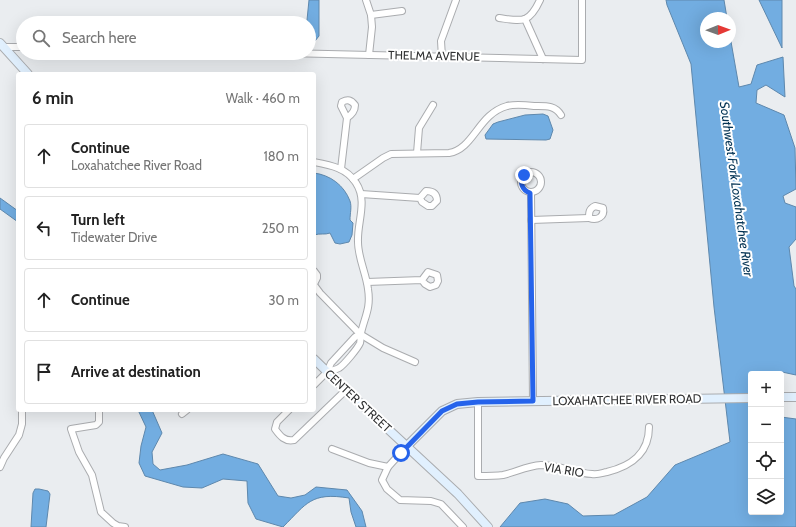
<!DOCTYPE html>
<meta charset="utf-8">
<style>
:root{--surface:#fff;--page:#f6f6f6;--text:#222;--muted:#767676;--line:#e0e0e0}
body{margin:0;font-family:Cabin,sans-serif;background:var(--page);color:var(--text)}
.controls{position:absolute;right:12px;bottom:12px;display:grid;overflow:hidden;border-radius:4px;box-shadow:0 4px 16px #0002}
.controls button{width:36px;height:36px;display:grid;place-items:center;padding:0;border:0;border-bottom:1px solid var(--line);background:var(--surface);color:var(--text);font:20px sans-serif}
.compass{position:absolute;left:700px;top:12px;width:36px;height:36px;border-radius:50%;background:var(--surface);box-shadow:0 4px 16px #0002;rotate:89deg}
.stop{position:absolute;width:12px;height:12px;margin:-9px;border:3px solid #2563eb;border-radius:50%;background:#fff}
.stop.end{background:#2563eb;border-color:#fff;box-shadow:0 1px 4px #0008}
.list{margin:0;padding:0;list-style:none}
h2{display:flex;justify-content:space-between;align-items:center;height:52px;margin:0;padding:0 16px;font-size:17px}
h2 small{font-size:13px;font-weight:400;color:var(--muted)}
.list li{display:grid;grid-template-columns:26px 1fr auto;gap:12px;align-items:center;box-sizing:border-box;height:64px;margin:0 8px 8px;padding:0 8px;border:1px solid var(--line);border-radius:4px}
.list b{display:block;font-size:15px;white-space:nowrap}
.list p{margin:0;font-size:13px;white-space:nowrap;color:var(--muted)}
.list em{font-size:13px;font-style:normal;color:var(--muted)}
.icon{flex:none;width:22px;height:22px;fill:none;stroke:currentColor;stroke-width:2;stroke-linecap:round;stroke-linejoin:round}
.map{position:relative;flex:none;width:796px;height:527px;overflow:hidden}
.search{position:absolute;background:var(--surface);box-shadow:0 4px 16px #0002;left:16px;top:16px;width:300px;height:44px;display:flex;align-items:center;gap:10px;box-sizing:border-box;padding:0 14px;border-radius:22px;color:var(--muted);font-size:15px}
.panel{position:absolute;background:var(--surface);box-shadow:0 4px 16px #0002;left:16px;top:72px;width:300px;height:340px;border-radius:4px}
.map>svg:first-child{display:block}
.water{fill:#72ade1;stroke:#5e88ad}
.lines{fill:none;stroke-linecap:round;stroke-linejoin:round}
.street-casing{stroke:#aaacaf;stroke-width:8}
.secondary-casing{stroke:#aaacaf;stroke-width:10}
.street{stroke:#fff;stroke-width:6}
.secondary{stroke:#e1f0fe;stroke-width:8}
.route{stroke:#2563eb;stroke-width:5}
.labels{text-anchor:middle;stroke-width:4;stroke-linejoin:round;paint-order:stroke}
.street-label{font-size:12px;fill:#313233;stroke:#fff}
.water-label{font-size:13px;font-style:italic;fill:#033354;stroke:#fff}
</style>
<div class="map">
<svg width="796" height="527" viewBox="0 0 796 527">
<rect width="100%" height="100%" fill="#eaedf0"/>
<g class="water">
<path d="M309,0H319V36L315,41H309V23H306L307,20Z"/>
<path d="M666,0H724L727,18H706V42H730V36L739,87L751,84L757,65L783,57L785,97L766,85L757,90L756,103L784,115L795,148L796,189L783,196L785,203L796,207V239L789,247L794,286L796,289V375L782,372L778,374H751V512H781V417L796,419V527H500L520,503L545,499L568,504L583,516L614,515L647,497L675,465L730,442L714,307L691,64L667,5Z"/>
<path d="M759,0H782V48Z"/>
<path d="M543,114L548,116L553,130L550,139L546,140L486,139L485,135L493,124L498,122L525,115Z"/>
<path d="M314,173C330,175 344,185 350,201C352,207 350,213 350,220L353,223L352,235L349,242L340,244L335,243L330,233C325,235 320,233 314,235Z"/>
<path d="M0,198L18,211V222L0,209Z"/>
<path d="M138,410H152L162,433L152,452L153,464L160,470L187,465L223,454L258,464L278,496L291,498L305,495L316,487L347,490L362,511L366,527H356L351,512L349,498C311,492 307,503 283,527L256,519L248,503L247,481L223,479L202,488L183,487L145,476L139,463L141,446L146,427Z"/>
<path d="M35,489H39L48,491L50,494L46,527H31L33,493Z"/>
</g>
<g class="lines">
<g class="street-casing">
<g id="street">
<path d="M366,0L371,15L372,27L369,55"/>
<path d="M371,15L402,11"/>
<path d="M499,18C522,21 529,24 540,0"/>
<path d="M525,19L543,59"/>
<path d="M3,47H23"/>
<path d="M285,53L582,60V0"/>
<path d="M442,57L441,41L456,0"/>
<path d="M417,153L419,128L433,105"/>
<path d="M314,162C330,165 347,168 356,183C368,201 357,222 358,242C358,258 366,273 368,289C371,308 365,316 361,333C360,336 361,340 360,343C358,348 344,365 339,368C335,370 331,371 327,372"/>
<path d="M341,169L347,118L341,106L342,102C348,99 351,100 355,105C355,111 352,114 347,118"/>
<circle cx="531" cy="182" r="10"/>
<path d="M353,179L383,158L391,154L449,153C474,149 478,114 507,106C515,104 526,105 534,106C546,106 555,105 561,115"/>
<path d="M531,193L533,401"/>
<path d="M361,194L420,198L422,202L428,206H432L437,201C437,194 433,191 426,191L420,198"/>
<path d="M595,206L603,208C605,217 597,221 589,218C589,212 589,209 595,206Z"/>
<path d="M531,220L589,218"/>
<path d="M314,271L317,275V278L314,284"/>
<path d="M367,282L422,280L425,284L430,287L436,285L438,281L437,275L428,272L422,280"/>
<path d="M314,285L320,293L360,334L383,348L415,362"/>
<path d="M314,385L327,372L331,363L355,337L360,334"/>
<path d="M478,402V476C486,476 495,476 503,475C516,472 527,466 541,465C559,465 574,473 592,474C597,475 602,473 607,472C631,466 649,454 649,427"/>
<path d="M99,410V422L96,425L71,429L79,452L92,475L101,512L113,523L118,526L125,527"/>
<path d="M289,410L277,422L275,429C280,436 285,442 294,440L346,390"/>
<path d="M182,414L187,410"/>
<path d="M407,446L388,467L382,480L387,489L400,500L431,501L441,504L463,527"/>
<path d="M332,449L369,463L388,467"/>
<path d="M0,467L4,458L19,435L22,424V410"/>
</g>
</g>
<g class="secondary-casing">
<g id="secondary">
<path d="M0,43L28,74"/>
<path d="M314,359L346,390L458,494L488,527"/>
<path d="M781,397H796"/>
<path d="M407,446L442,411L457,404L478,402L751,398"/>
</g>
</g>
<use href="#street" class="street"/>
<use href="#secondary" class="secondary"/>
</g>
<g class="lines">
<path class="route" d="M401,453L442,411L457,404L478,402L533,401L530,193C522,190 519,182 524,175"/>
</g>
<g class="labels">
<g class="street-label">
<text transform="translate(434 56) rotate(1)" y="4">THELMA AVENUE</text>
<text transform="translate(627 400) rotate(-1)" y="4">LOXAHATCHEE RIVER ROAD</text>
<text transform="translate(358 401) rotate(43)" y="4">CENTER STREET</text>
<text transform="translate(564 470) rotate(9)" y="4">VIA RIO</text>
</g>
<g class="water-label">
<text transform="translate(737 189) rotate(82)" y="5">Southwest Fork Loxahatchee River</text>
</g>
</g>
</svg>
<div class="controls">
<button>+</button>
<button>−</button>
<button><svg class="icon" aria-label="locate" viewBox="0 0 24 24"><circle cx="12" cy="12" r="6"/><path d="M12 2v4M12 18v4M2 12h4M18 12h4"/></svg></button>
<button><svg class="icon" aria-label="layers" viewBox="0 0 24 24"><path d="M12 4l9 5-9 5-9-5zM3 14l9 5 9-5"/></svg></button>
</div>
<svg class="compass" viewBox="-18 -18 36 36"><path d="M0-13l5 13h-10z" fill="#e53935"/><path d="M0 13l5-13h-10z" fill="#767676"/></svg>
<div class="stop" style="left:401px;top:453px"></div>
<div class="stop end" style="left:524px;top:175px"></div>
<div class="search"><svg class="icon" aria-label="search" viewBox="0 0 24 24"><circle cx="10" cy="10" r="6"/><path d="M15 15l6 6"/></svg>Search here</div>
<section class="panel">
<h2>6 min<small>Walk · 460 m</small></h2>
<ul class="list">
<li><svg class="icon" aria-label="ahead" viewBox="0 0 24 24"><path d="M12 20V5M6 11l6-6 6 6"/></svg><div><b>Continue</b><p>Loxahatchee River Road</p></div><em>180 m</em></li>
<li><svg class="icon" aria-label="left" viewBox="0 0 24 24"><path d="M17 20v-9H6M10 6l-5 5 5 5"/></svg><div><b>Turn left</b><p>Tidewater Drive</p></div><em>250 m</em></li>
<li><svg class="icon" aria-label="ahead" viewBox="0 0 24 24"><path d="M12 20V5M6 11l6-6 6 6"/></svg><div><b>Continue</b></div><em>30 m</em></li>
<li><svg class="icon" aria-label="arrive" viewBox="0 0 24 24"><path d="M6 21V4h12l-3 4 3 4H6"/></svg><div><b>Arrive at destination</b></div></li>
</ul>
</section>
</div>
